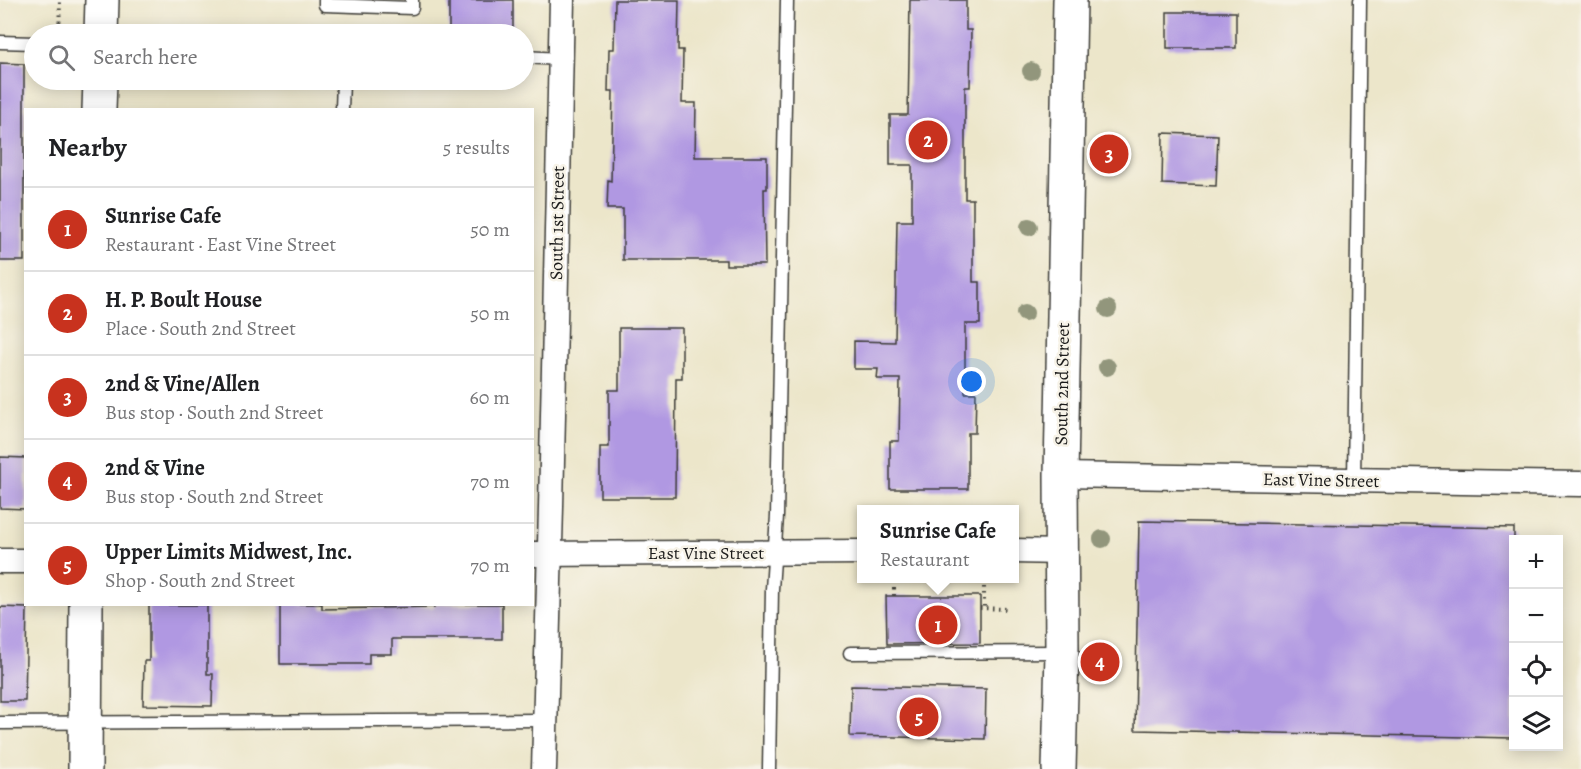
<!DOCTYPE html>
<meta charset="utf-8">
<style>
:root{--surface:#fff;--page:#f6f6f6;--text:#202124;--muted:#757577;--line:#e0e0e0;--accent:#c8321e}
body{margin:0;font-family:Alegreya,serif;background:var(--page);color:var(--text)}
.controls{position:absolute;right:18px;bottom:18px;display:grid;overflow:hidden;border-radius:0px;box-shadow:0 3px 15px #0003}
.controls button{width:54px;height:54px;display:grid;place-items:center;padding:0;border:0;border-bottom:2px solid var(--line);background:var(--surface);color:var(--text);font:30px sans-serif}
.you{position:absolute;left:972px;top:382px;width:21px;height:21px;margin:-15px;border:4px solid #fff;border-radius:50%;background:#1a73e8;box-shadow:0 0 0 9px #1a73e833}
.badge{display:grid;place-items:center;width:39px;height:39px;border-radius:50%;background:var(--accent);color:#fff;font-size:20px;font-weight:700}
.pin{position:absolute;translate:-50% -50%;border:3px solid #fff;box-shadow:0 2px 6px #0006}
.popup{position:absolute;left:857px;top:505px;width:162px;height:78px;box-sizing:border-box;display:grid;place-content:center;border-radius:0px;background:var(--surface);filter:drop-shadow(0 2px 4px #0005);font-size:20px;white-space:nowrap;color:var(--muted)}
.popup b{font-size:22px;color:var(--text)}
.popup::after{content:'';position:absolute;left:50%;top:100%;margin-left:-12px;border:12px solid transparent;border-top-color:var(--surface)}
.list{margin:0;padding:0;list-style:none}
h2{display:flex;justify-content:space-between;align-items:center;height:78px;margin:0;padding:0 24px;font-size:26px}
h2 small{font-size:20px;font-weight:400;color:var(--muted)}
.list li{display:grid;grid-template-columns:39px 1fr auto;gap:18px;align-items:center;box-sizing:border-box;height:84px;padding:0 24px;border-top:2px solid var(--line)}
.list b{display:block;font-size:22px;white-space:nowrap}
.list p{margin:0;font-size:20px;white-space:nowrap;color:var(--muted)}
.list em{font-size:20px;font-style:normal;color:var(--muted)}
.icon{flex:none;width:33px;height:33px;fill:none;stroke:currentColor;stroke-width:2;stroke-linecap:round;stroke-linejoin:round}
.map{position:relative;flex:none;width:1581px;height:769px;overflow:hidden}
.search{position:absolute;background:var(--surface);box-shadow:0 3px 15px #0003;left:24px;top:24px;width:510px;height:66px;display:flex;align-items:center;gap:15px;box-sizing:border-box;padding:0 21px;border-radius:33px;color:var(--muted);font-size:22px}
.panel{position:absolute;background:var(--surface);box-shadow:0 3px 15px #0003;left:24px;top:108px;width:510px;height:498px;border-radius:0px}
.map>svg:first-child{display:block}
.building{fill:#b098e2}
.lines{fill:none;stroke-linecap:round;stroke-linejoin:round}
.lane-casing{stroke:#3b3a36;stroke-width:15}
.street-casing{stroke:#3b3a36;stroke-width:27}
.secondary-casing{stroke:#3b3a36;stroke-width:36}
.path{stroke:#3b3a36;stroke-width:4;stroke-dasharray:1.5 4.5;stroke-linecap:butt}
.lane{stroke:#fff;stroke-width:12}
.street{stroke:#fff;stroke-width:24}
.secondary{stroke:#fff;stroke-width:33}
.tree{fill:#92967c}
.labels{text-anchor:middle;stroke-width:5;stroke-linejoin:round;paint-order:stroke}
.street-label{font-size:18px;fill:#1c1c1c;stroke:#f7f3e8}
</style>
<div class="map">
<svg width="1581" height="769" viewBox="0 0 1581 769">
<rect width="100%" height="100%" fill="#f7f3e8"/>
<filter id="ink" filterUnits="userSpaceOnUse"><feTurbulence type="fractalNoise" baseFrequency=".0167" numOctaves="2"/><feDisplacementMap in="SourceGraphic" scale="12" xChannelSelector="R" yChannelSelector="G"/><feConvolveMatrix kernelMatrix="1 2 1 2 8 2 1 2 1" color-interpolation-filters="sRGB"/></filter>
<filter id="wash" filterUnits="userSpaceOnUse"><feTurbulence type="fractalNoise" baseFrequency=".008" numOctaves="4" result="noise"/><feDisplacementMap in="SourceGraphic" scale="24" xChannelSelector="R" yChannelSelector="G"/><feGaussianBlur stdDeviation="1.35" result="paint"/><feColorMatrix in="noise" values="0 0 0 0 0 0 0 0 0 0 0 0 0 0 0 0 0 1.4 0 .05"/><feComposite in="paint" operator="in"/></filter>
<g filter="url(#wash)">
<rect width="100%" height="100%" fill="#ece6ca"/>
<g id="blocks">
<g class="building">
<rect x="449" y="0" width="64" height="34"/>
<path d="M615,0H679L678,50H683L682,103H696L695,157H767V189H764L765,265H726V260H623V209H607L608,180L611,181L613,91H608L609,49H614Z"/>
<path d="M910,0H966V30H971L970,87H965V199H973V282H980V324H965V393H976L975,433H968V489H890V441H899L900,379H877L878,369H854V341L895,342L897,221H912V165H890V115H908Z"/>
<rect x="1167" y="12" width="69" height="36"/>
<path d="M0,63L24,64V261H0Z"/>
<path d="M1163,133L1218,135L1216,186L1162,184Z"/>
<path d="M619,328H682V378H676L675,497H600V447H609V390H619Z"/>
<path d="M0,457L26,458V509L0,508Z"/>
<path d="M1139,521L1514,528V738L1135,730Z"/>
<path d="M886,596H980V643L887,644Z"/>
<path d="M280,604H322V609L434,607V604H502V639H392V654H369V664H280Z"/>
<path d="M149,605H207V674H213L212,706L143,705L144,661H149Z"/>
<path d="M0,607L27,608L25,701H0Z"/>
<path d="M851,686L986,689L985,739L850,736Z"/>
</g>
</g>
</g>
<g filter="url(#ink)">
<use href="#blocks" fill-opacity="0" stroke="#3b3a36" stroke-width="1.5"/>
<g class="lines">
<g class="lane-casing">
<g id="lane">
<path d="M325,0V5L412,8V0"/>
<path d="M0,42L34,43"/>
<path d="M524,57L560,59"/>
<path d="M342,110L343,80"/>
<path d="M1354,481L1360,0"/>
<path d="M850,653L1062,652"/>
<path d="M0,723L545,720"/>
<path d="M769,769L772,589L777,516L787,0"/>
</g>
</g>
<g class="street-casing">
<g id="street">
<path d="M1061,475L1581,484"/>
<path d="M1014,551L1061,552"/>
<path d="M532,554L862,552"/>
<path d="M0,561H26"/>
<path d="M544,769L551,507L562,0"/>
</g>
</g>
<g class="secondary-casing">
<g id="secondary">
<path d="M101,34L102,0"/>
<path d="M99,110L100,80"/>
<path d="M85,769L86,604"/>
<path d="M1059,769L1062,652L1061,475L1070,0"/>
</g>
</g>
<g class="path">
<path d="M59,34L60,0"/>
<path d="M984,587V608"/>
<path d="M894,588V596"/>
<path d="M980,608L1008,609"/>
</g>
<use href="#lane" class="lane"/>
<use href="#street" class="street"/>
<use href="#secondary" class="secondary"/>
</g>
<g class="tree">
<circle cx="1031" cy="71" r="9"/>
<circle cx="1029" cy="227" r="9"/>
<circle cx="1108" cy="309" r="9"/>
<circle cx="1025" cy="313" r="9"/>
<circle cx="1107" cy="367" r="9"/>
<circle cx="1102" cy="539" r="9"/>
</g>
</g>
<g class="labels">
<g class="street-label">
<text transform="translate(557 223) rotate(-89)" y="6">South 1st Street</text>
<text transform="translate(1062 384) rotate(-89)" y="6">South 2nd Street</text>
<text transform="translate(1321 480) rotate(1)" y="6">East Vine Street</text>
<text x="706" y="559">East Vine Street</text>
</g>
</g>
</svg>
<div class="controls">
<button>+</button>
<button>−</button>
<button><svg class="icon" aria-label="locate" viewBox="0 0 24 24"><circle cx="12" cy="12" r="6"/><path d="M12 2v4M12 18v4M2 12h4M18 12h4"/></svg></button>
<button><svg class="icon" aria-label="layers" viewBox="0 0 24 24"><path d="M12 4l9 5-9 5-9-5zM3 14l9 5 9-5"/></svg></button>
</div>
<div class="you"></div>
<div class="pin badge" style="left:938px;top:625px">1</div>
<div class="popup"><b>Sunrise Cafe</b>Restaurant</div>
<div class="pin badge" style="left:928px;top:140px">2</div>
<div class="pin badge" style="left:1109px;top:154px">3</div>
<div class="pin badge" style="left:1100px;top:662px">4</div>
<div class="pin badge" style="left:919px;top:717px">5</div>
<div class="search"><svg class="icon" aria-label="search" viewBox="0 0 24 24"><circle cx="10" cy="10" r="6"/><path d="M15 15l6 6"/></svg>Search here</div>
<section class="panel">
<h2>Nearby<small>5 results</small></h2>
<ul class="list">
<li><span class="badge">1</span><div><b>Sunrise Cafe</b><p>Restaurant · East Vine Street</p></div><em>50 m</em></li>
<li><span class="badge">2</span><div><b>H. P. Boult House</b><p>Place · South 2nd Street</p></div><em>50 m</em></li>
<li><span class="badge">3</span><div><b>2nd &amp; Vine/Allen</b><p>Bus stop · South 2nd Street</p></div><em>60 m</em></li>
<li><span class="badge">4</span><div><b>2nd &amp; Vine</b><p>Bus stop · South 2nd Street</p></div><em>70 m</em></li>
<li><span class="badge">5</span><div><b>Upper Limits Midwest, Inc.</b><p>Shop · South 2nd Street</p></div><em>70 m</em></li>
</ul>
</section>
</div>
